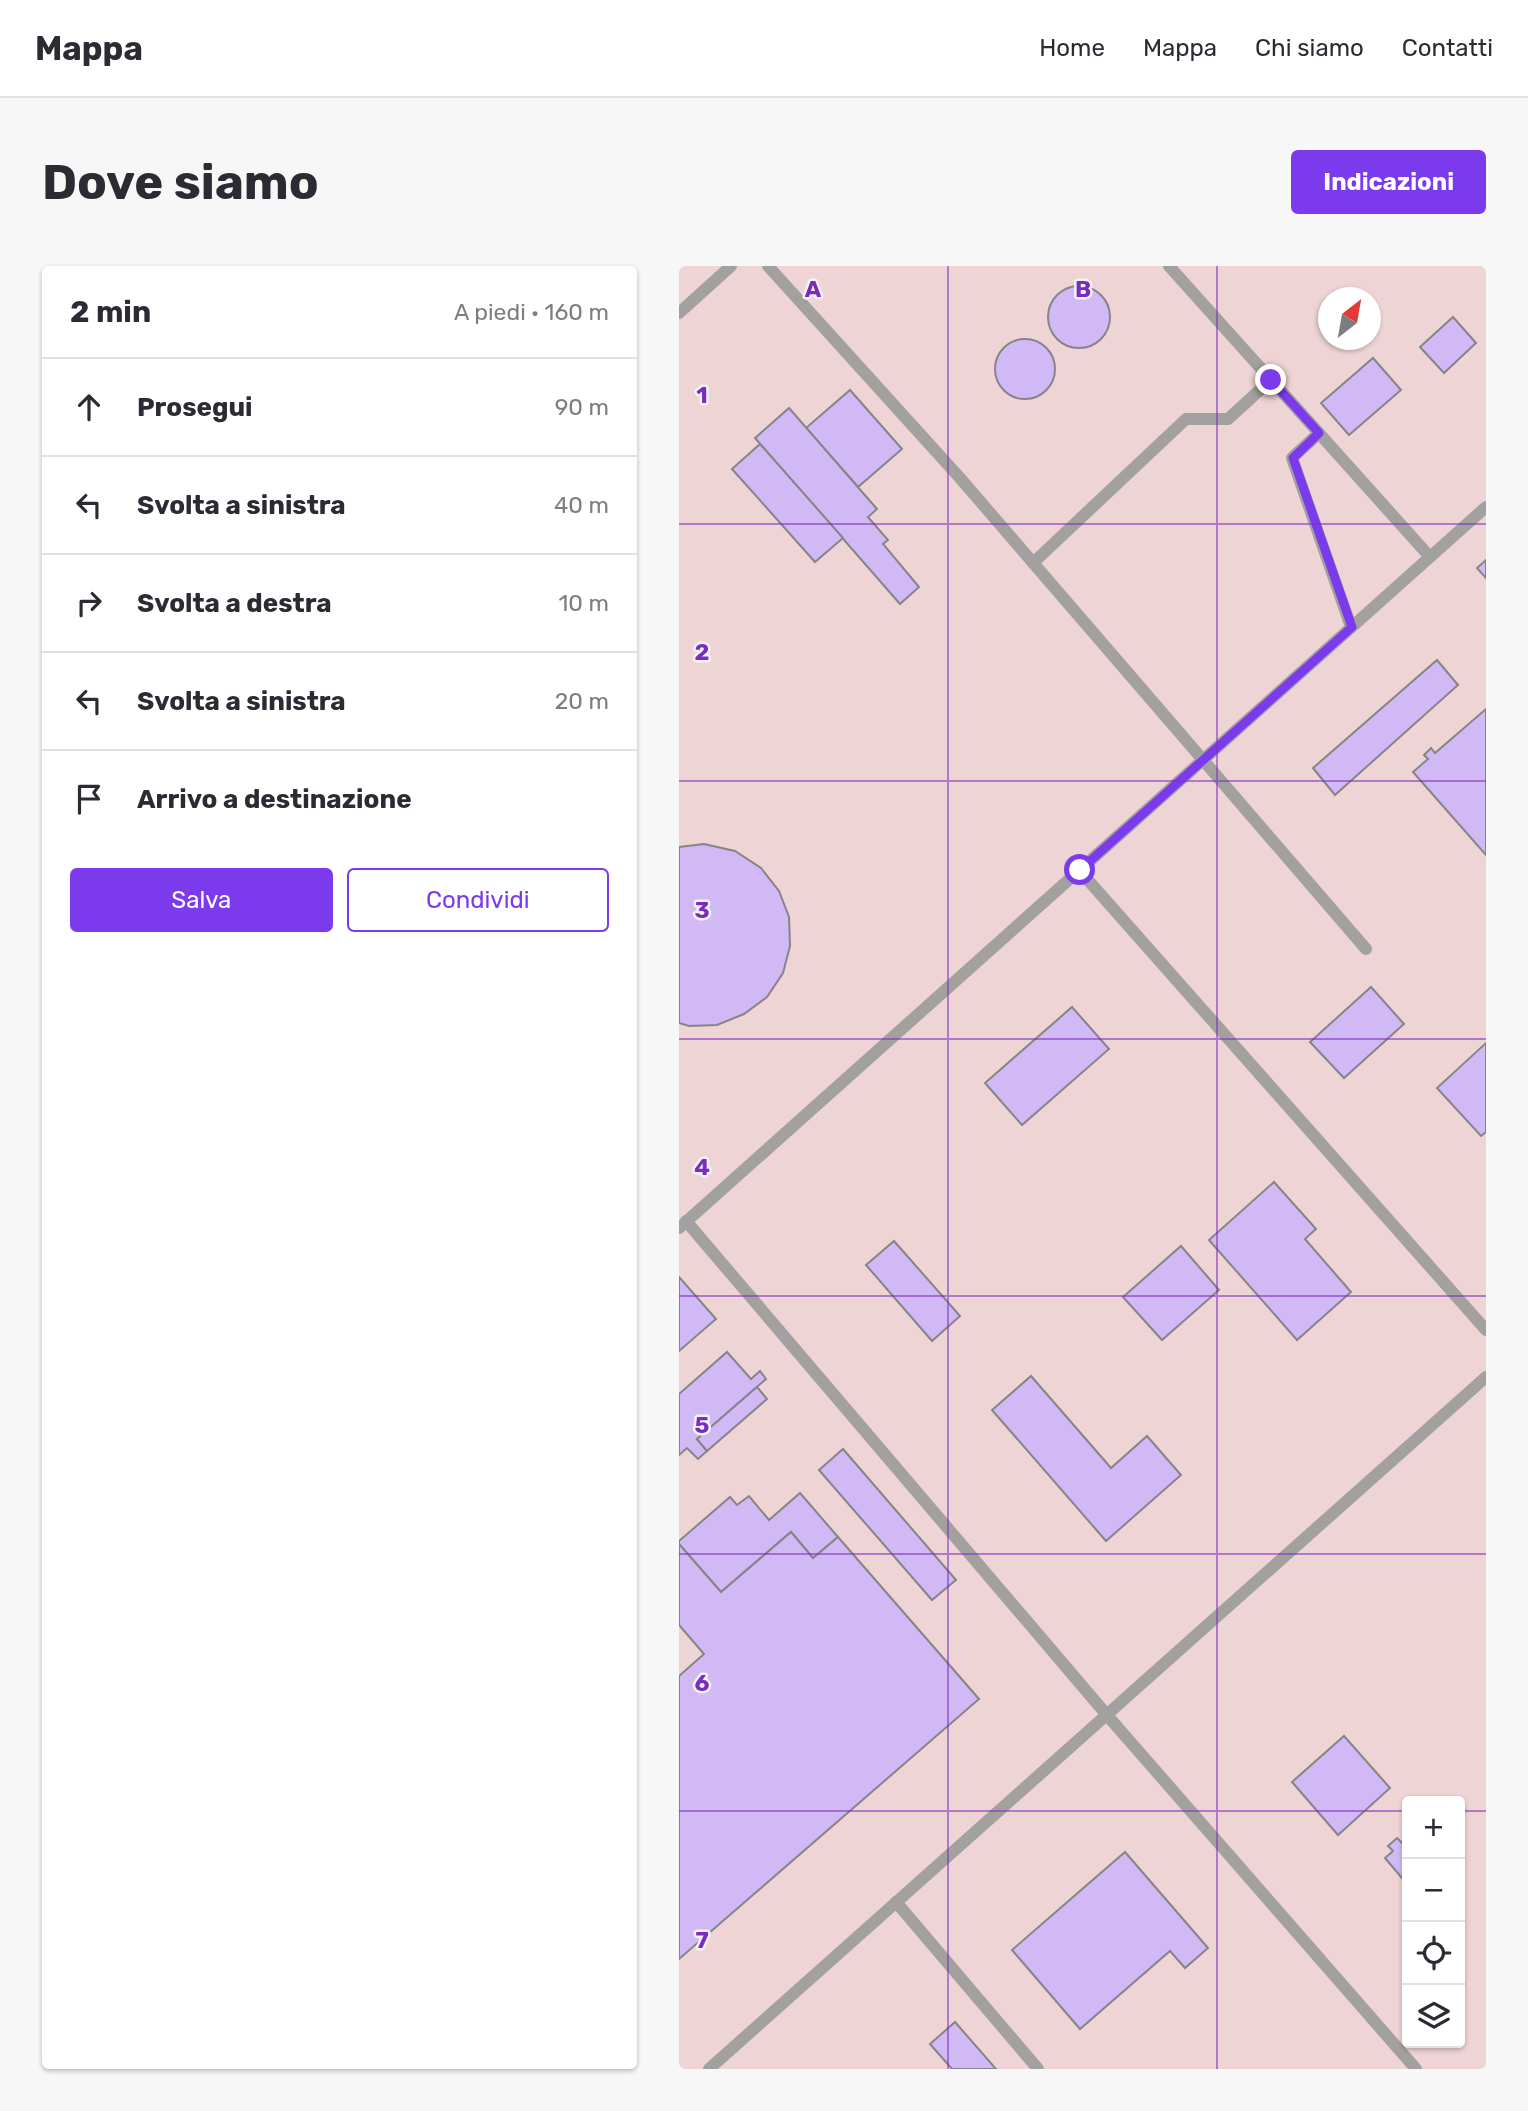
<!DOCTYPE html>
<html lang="it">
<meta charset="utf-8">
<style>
:root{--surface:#fff;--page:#f7f7f7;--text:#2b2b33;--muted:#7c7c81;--line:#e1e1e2;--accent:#7c3aed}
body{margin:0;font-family:Rubik,sans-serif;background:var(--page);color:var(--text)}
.controls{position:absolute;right:21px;bottom:21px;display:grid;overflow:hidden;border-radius:7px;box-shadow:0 2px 5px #0004}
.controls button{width:63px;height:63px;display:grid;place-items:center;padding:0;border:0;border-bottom:2px solid var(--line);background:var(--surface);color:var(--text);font:35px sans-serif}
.compass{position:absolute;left:639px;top:21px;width:63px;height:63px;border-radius:50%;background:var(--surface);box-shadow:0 2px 5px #0004;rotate:31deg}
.stop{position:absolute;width:21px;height:21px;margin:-16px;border:5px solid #7c3aed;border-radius:50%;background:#fff}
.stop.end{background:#7c3aed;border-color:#fff;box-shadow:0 2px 7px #0008}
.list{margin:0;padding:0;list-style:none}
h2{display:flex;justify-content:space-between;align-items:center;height:91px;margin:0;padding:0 28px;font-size:30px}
h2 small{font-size:23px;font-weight:400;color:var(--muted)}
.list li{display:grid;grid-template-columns:46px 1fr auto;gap:21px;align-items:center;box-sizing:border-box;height:98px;padding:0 28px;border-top:2px solid var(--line)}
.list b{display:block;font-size:26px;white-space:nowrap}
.list em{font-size:23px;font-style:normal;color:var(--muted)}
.actions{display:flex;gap:14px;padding:21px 28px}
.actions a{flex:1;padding:16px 0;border:2px solid var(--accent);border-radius:7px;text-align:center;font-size:24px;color:var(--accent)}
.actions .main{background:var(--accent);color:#fff}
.icon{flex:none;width:38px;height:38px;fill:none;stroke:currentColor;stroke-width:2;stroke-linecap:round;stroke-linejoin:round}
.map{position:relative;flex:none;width:807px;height:1803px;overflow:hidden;border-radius:7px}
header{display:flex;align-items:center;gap:42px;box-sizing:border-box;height:98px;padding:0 35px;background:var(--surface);border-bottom:2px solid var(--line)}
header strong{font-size:33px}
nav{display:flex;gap:38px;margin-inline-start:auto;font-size:24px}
.intro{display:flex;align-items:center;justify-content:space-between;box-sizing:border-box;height:168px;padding:0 42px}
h1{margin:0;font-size:49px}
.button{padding:18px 32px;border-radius:7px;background:var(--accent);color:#fff;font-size:24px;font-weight:700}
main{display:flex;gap:42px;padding:0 42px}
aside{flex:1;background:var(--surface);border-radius:7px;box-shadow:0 2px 5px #0004}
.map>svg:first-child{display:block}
.industrial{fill:#efd4d5;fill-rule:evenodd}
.building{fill:#d1b9f6;stroke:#868489;stroke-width:2}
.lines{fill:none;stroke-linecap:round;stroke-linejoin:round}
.lane{stroke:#a3a1a0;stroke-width:12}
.route{stroke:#7c3aed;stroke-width:9}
.grid{fill:none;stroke:#7b2cbf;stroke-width:2;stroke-opacity:0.55}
.grid-label{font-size:23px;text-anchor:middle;font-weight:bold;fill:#7b2cbf;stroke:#f1f3f7;stroke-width:5;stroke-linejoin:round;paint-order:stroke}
</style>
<header>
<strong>Mappa</strong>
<nav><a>Home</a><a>Mappa</a><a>Chi siamo</a><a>Contatti</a></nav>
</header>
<div class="intro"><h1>Dove siamo</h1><a class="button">Indicazioni</a></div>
<main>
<aside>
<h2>2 min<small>A piedi · 160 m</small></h2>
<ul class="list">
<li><svg class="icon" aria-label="ahead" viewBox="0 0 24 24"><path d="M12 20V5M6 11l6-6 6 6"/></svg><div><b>Prosegui</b></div><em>90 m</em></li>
<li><svg class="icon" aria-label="left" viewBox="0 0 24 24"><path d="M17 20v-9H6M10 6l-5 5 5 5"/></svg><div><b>Svolta a sinistra</b></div><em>40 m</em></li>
<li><svg class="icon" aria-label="right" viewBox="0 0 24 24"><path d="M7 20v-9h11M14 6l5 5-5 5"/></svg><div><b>Svolta a destra</b></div><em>10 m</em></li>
<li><svg class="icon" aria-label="left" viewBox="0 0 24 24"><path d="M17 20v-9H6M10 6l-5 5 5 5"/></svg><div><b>Svolta a sinistra</b></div><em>20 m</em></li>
<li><svg class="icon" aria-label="arrive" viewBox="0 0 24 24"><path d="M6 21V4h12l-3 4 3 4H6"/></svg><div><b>Arrivo a destinazione</b></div></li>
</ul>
<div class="actions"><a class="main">Salva</a><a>Condividi</a></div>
</aside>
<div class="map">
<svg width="807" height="1803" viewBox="0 0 807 1803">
<rect width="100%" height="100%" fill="#e4e5ea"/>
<path class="industrial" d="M0,0H807V1803H0ZM650,32H692V74H650ZM728,1535H781V1777H728Z"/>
<g class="building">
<circle cx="400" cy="51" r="31"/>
<path d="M774,51L797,77L765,107L741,81Z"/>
<circle cx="346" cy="103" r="30"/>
<path d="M694,92L722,124L670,169L642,137Z"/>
<path d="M171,124L223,183L179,221L127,162Z"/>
<path d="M110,142L198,243L189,251L209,274L204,278L240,321L221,338L76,172Z"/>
<path d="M81,178L164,272L136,296L53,203Z"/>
<path d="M807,294V312L798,302Z"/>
<path d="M758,394L779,419L656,529L634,502Z"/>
<path d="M807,443V589L734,506L749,493L745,489L752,482L756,487Z"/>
<path d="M25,578L56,585L82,602L100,625L110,651L111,680L104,707L88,731L65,748L38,759L10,760L0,757V581Z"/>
<path d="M692,721L725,758L665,812L631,776Z"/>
<path d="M393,741L430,783L343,859L306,817Z"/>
<path d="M807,777V866L802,870L758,822Z"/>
<path d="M595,916L637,963L626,973L672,1026L618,1074L530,974Z"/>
<path d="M215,975L281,1050L253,1075L187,999Z"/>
<path d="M502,980L540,1024L483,1074L444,1031Z"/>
<path d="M0,1011L37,1053L0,1085Z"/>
<path d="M48,1086L72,1113L81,1105L87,1113L18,1173L28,1185L19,1193L8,1182L0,1189V1128Z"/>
<path d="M352,1110L432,1202L468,1170L502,1209L427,1275L313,1144Z"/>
<path d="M78,1121L88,1133L28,1185L18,1173Z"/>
<path d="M164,1183L277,1314L253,1334L140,1204Z"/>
<path d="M121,1227L159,1271L134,1292L112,1266L42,1326L0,1278V1275L51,1231L58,1239L70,1230L90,1254Z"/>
<path d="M112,1266L134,1292L159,1271L300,1433L0,1693V1410L25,1388L0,1359V1278L42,1326Z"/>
<path d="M665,1470L711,1522L659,1569L613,1516Z"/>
<path d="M718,1572L723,1577L728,1573V1618L706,1592L714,1585L709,1580Z"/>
<path d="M446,1586L529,1682L506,1702L491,1685L401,1763L333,1684Z"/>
<path d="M276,1756L317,1803H273L251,1778Z"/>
</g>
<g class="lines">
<g class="lane">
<path d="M89,0L281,212L687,683"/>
<path d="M490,0L751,291"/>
<path d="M0,47L52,0"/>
<path d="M640,167L613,192L672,361"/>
<path d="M354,297L507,153H549L592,114"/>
<path d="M400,604L807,1064"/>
<path d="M7,955L427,1448L737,1803"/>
<path d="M0,962L807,241"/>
<path d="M217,1636L359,1803"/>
<path d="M30,1803L807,1111"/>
</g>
</g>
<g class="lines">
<path class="route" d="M401,604L673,361L614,192L640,167L592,114"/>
</g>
<path class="grid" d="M269,0V1803M538,0V1803M0,258H807M0,515H807M0,773H807M0,1030H807M0,1288H807M0,1545H728M781,1545H807"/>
<g class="grid-label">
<text x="134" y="31">A</text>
<text x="404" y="31">B</text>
<text x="23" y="137">1</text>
<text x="23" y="394">2</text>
<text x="23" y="652">3</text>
<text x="23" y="909">4</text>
<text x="23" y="1167">5</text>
<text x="23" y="1425">6</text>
<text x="23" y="1682">7</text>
</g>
</svg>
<div class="controls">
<button>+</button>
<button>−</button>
<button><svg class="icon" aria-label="locate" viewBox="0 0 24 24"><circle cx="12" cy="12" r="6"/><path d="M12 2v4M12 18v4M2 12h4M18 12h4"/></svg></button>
<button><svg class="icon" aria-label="layers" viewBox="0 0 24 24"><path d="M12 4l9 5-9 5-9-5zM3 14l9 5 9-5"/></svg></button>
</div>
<svg class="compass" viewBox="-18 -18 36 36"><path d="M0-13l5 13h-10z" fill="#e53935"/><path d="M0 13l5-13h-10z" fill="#7c7c81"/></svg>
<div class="stop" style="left:401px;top:604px"></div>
<div class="stop end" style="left:592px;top:114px"></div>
</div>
</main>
